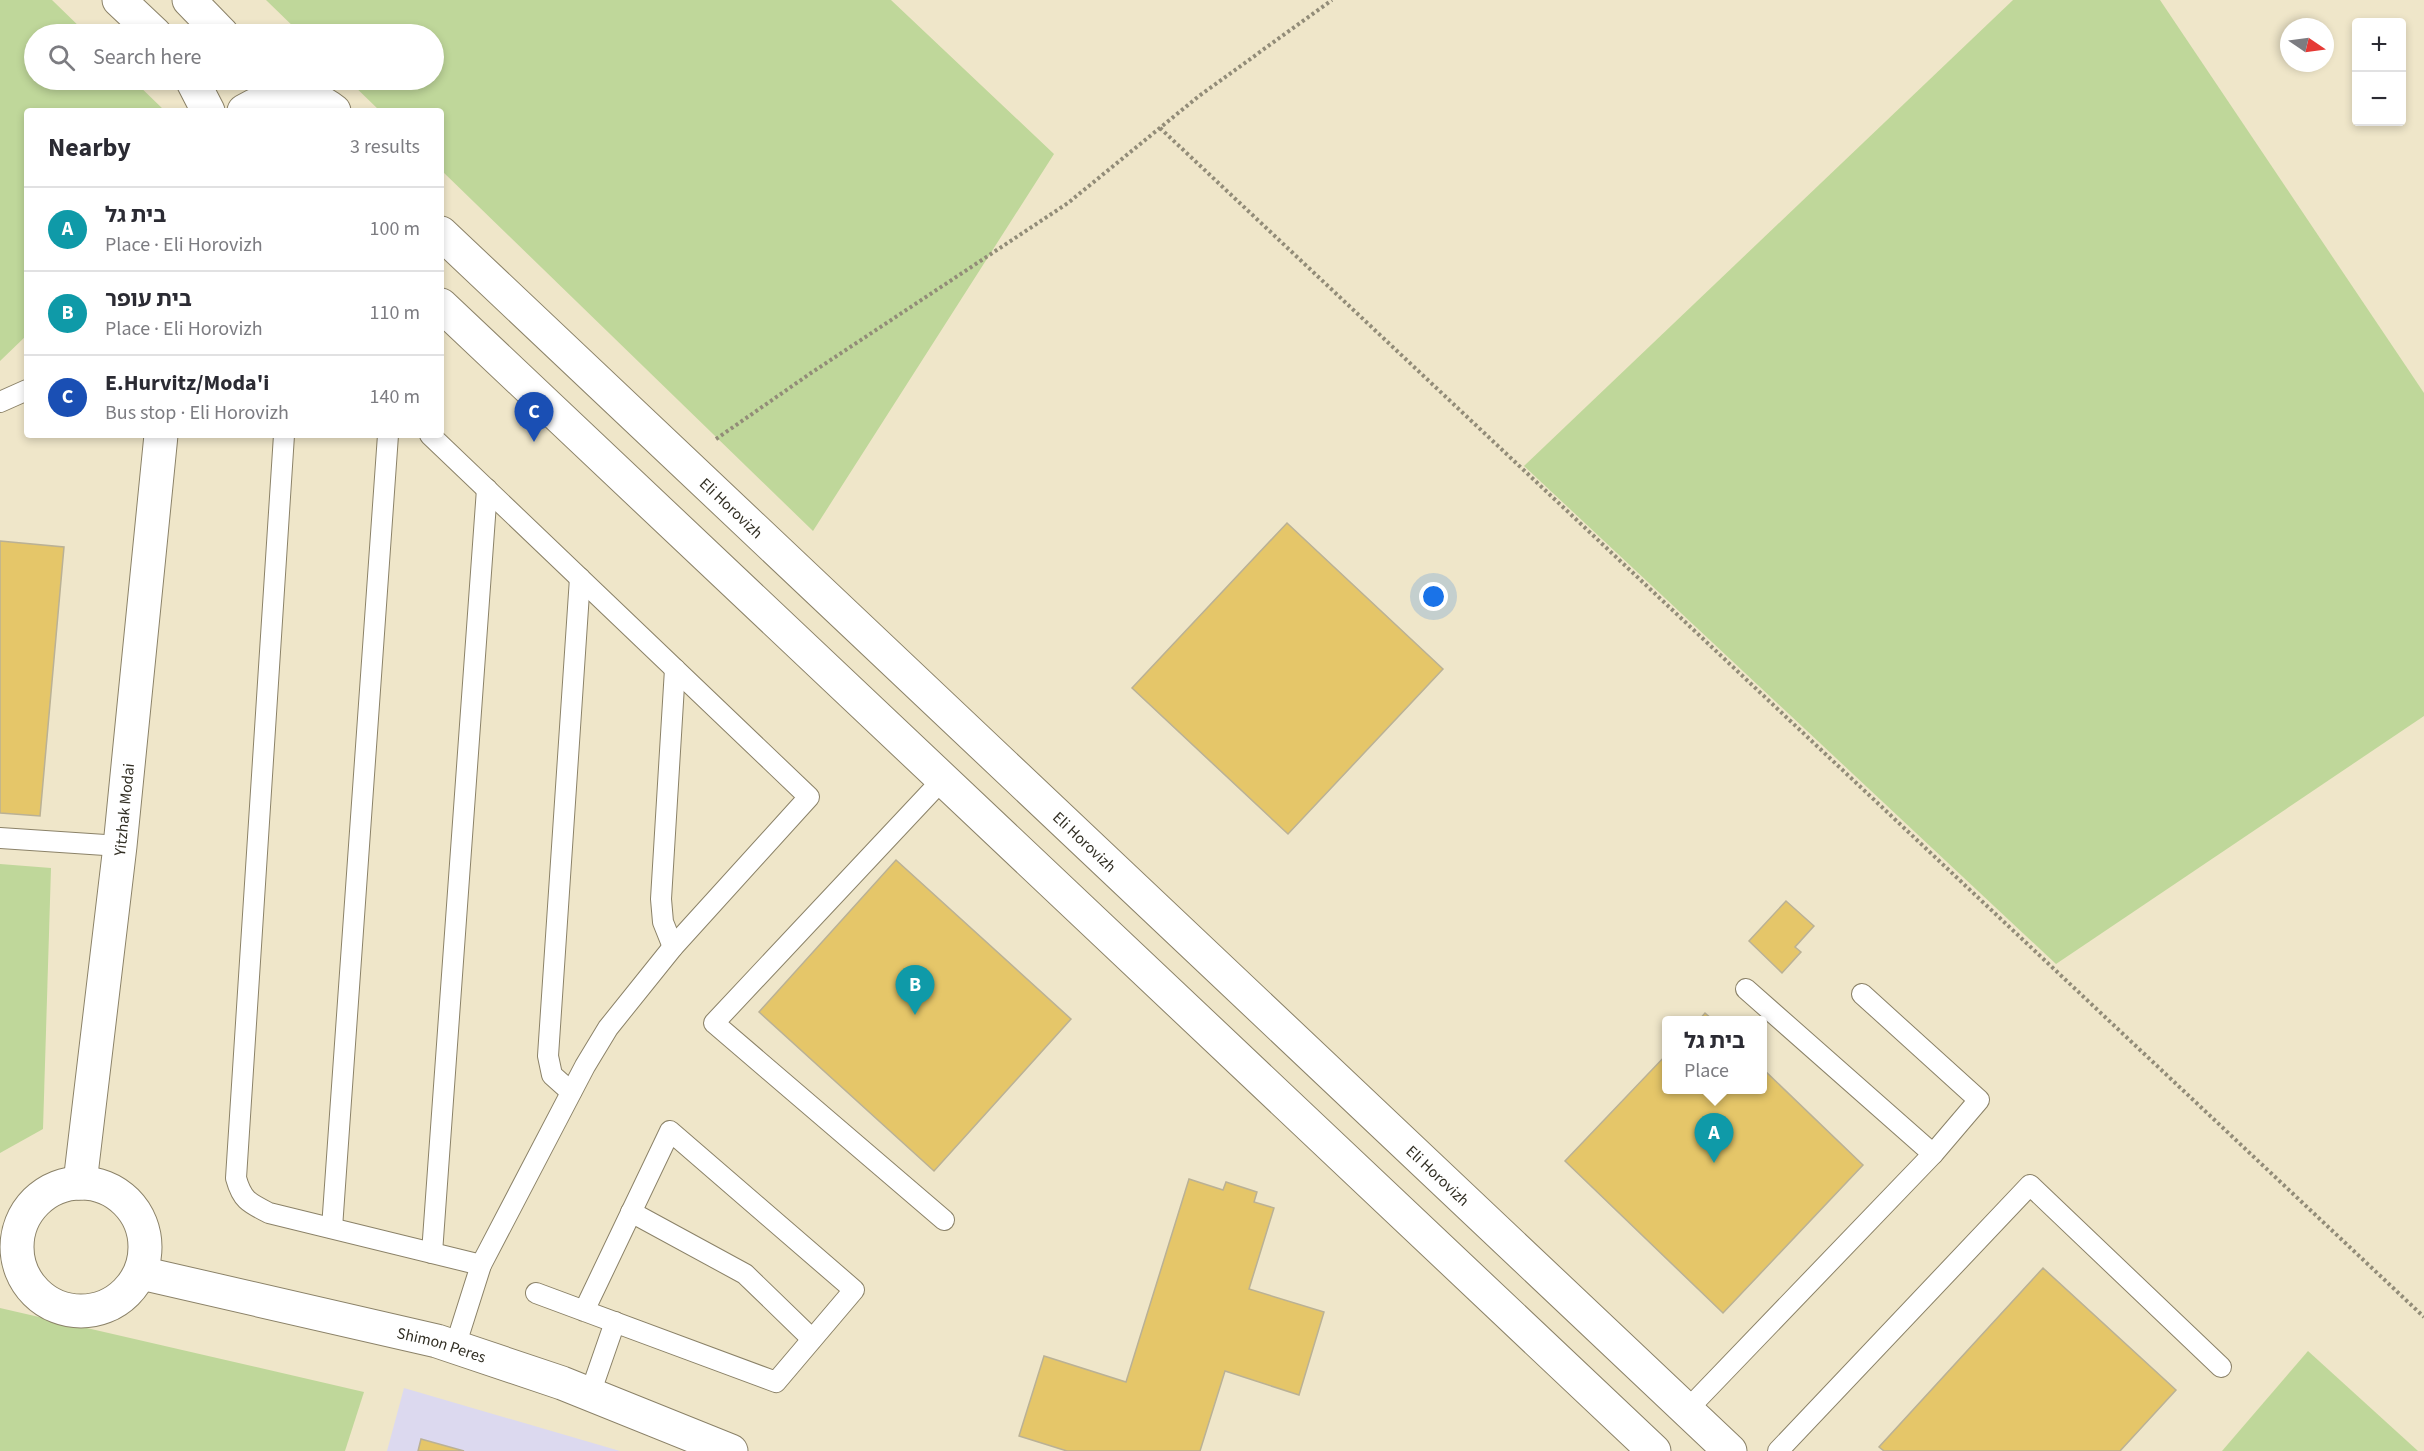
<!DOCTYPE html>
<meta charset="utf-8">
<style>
:root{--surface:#fff;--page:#f7f7f7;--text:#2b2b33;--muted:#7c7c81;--line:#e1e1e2;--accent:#0b8043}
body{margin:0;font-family:"Source Sans 3","Noto Sans Hebrew",sans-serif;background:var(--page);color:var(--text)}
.controls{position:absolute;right:18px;top:18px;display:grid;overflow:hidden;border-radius:6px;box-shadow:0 3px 9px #0003}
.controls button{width:54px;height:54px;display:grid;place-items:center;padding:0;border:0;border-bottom:2px solid var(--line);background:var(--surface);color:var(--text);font:30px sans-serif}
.compass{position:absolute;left:2280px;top:18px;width:54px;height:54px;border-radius:50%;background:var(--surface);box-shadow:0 3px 9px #0003;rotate:103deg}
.you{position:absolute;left:1434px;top:597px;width:21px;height:21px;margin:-15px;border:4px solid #fff;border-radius:50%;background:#1a73e8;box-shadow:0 0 0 9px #1a73e833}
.badge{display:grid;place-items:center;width:39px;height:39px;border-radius:50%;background:var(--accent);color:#fff;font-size:20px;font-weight:700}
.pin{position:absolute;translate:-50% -50px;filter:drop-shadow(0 2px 3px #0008)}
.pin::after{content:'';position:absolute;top:32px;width:21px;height:18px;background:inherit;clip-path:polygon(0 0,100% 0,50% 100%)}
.popup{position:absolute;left:1662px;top:1016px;width:105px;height:78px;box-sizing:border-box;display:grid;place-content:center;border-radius:6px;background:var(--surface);filter:drop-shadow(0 2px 4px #0005);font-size:20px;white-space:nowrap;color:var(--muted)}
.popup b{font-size:22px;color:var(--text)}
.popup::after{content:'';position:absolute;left:50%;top:100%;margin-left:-12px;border:12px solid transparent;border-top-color:var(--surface)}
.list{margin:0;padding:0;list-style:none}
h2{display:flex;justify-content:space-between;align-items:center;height:78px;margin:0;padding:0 24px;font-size:26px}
h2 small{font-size:20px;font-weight:400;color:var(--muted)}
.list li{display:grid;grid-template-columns:39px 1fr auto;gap:18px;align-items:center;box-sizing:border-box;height:84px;padding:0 24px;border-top:2px solid var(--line)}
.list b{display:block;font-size:22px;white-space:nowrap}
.list p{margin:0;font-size:20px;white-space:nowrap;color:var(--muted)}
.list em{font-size:20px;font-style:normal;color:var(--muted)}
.icon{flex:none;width:33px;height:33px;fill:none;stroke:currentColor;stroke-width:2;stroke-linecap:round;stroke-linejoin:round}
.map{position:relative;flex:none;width:2424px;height:1451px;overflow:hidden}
.search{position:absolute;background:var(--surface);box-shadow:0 3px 9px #0003;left:24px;top:24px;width:420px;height:66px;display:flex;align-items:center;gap:15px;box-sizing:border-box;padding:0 21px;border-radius:33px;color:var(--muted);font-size:22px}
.panel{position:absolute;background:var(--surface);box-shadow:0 3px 9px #0003;left:24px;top:108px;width:420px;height:330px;border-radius:6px}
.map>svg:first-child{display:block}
.education{fill:#dcd9ef}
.green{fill:#bfd79a}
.building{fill:#e5c669;stroke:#bab195;stroke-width:1.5}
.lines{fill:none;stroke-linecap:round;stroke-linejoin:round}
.service-casing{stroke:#8b8268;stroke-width:22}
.minor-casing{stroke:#8b8268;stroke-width:35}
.tertiary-casing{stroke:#8b8268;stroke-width:35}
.path{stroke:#928c78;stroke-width:4;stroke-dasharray:3 3;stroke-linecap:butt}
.service{stroke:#fff;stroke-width:20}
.minor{stroke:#fff;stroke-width:33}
.tertiary{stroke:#fff;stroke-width:33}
.labels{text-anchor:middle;stroke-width:4.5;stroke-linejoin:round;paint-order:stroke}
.street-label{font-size:16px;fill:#322f24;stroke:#fdf3d6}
</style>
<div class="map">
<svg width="2424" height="1451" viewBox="0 0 2424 1451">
<rect width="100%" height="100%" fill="#efe6c9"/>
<path class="education" d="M404,1388L620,1451H387Z"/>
<g class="green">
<path d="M0,0H52L87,34H34V80H133L165,111H27V335L0,361Z"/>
<path d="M266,0H891L1054,154L813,531L441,170V111H380L348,80H434V34H301Z"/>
<path d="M2013,0H2160L2424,393V716L2056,964L1524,466Z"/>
<path d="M0,864L51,868L43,1129L0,1153Z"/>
<path d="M0,1308L364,1392L345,1451H0Z"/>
<path d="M2308,1351L2418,1451H2222Z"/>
</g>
<g class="building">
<path d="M1287,523L1443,669L1288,834L1132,688Z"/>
<path d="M0,541L64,547L40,816L0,813Z"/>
<path d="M896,860L1071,1019L934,1171L759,1012Z"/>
<path d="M1786,901L1814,926L1795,947L1801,952L1782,973L1749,941Z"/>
<path d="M1705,1013L1713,1020H1699Z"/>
<path d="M1666,1055V1090H1762V1068L1863,1165L1723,1313L1565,1161Z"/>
<path d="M1189,1179L1223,1190L1226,1182L1257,1192L1254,1202L1274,1208L1249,1289L1324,1312L1299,1395L1225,1371L1200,1451H1067L1019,1436L1044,1356L1126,1382Z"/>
<path d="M2043,1268L2176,1390L2120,1451H1884L1879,1447Z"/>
<path d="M421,1439L464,1451H418Z"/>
</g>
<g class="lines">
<g class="service-casing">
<g id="service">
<path d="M0,402L27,390"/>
<path d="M284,435L236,1178C242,1200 249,1203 269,1213L481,1265"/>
<path d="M430,435L809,797L673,947L608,1028L585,1066L481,1265L455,1347"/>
<path d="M943,779L714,1023L944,1220"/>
<path d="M0,838L120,846"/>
<path d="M673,947L663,922L661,899L675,669"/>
<path d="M1862,994L1979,1100L1933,1154"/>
<path d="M571,1092L552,1075L548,1056L580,578"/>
<path d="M631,1212L745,1274L812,1339"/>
<path d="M332,1228L388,435"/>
<path d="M432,1253L487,489"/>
<path d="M536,1293L776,1382L854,1290L670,1131L584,1311"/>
<path d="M590,1394L615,1322"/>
<path d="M1687,1410L1933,1154L1746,989"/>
<path d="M1778,1451L2030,1185L2221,1367"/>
</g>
</g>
<g class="minor-casing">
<g id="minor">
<path id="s1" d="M80,1183L120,846L161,435"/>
<circle cx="81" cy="1247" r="64"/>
<path id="s2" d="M141,1273L437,1341L562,1383L731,1451"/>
</g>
</g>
<g class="tertiary-casing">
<g id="tertiary">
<path d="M119,0L155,34"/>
<path d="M189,0L222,34"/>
<path d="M192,80L208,111"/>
<path d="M244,111C273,94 306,88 334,111"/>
<path id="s3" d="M441,233L1730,1451"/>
<path d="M441,305L1654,1451"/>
</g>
</g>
<g class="path">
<path d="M1160,128L2424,1317"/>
<path d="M716,439L811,373L1068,203L1199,96L1332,0"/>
</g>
<use href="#service" class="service"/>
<use href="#minor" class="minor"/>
<use href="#tertiary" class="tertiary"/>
</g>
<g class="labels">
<g class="street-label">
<text dy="6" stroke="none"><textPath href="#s3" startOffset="400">Eli Horovizh</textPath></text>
<text dy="6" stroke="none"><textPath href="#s1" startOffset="376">Yitzhak Modai</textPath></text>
<text dy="6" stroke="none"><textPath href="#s3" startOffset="886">Eli Horovizh</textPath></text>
<text dy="6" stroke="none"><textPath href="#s3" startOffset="1372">Eli Horovizh</textPath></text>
<text dy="6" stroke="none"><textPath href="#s2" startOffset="309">Shimon Peres</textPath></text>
</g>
</g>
</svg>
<div class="controls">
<button>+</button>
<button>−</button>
</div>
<svg class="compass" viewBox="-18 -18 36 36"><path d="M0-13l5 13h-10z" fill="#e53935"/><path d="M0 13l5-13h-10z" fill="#7c7c81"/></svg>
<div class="you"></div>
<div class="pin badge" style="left:1714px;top:1163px;background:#0f9aa8">A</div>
<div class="popup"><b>בית גל</b>Place</div>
<div class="pin badge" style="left:915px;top:1015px;background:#0f9aa8">B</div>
<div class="pin badge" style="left:534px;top:442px;background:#1a4fb4">C</div>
<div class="search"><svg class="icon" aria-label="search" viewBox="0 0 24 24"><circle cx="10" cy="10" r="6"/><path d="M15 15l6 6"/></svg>Search here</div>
<section class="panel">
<h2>Nearby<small>3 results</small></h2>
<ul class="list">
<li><span class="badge" style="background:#0f9aa8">A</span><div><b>בית גל</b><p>Place · Eli Horovizh</p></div><em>100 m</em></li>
<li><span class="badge" style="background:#0f9aa8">B</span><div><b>בית עופר</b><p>Place · Eli Horovizh</p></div><em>110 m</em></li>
<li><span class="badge" style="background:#1a4fb4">C</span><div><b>E.Hurvitz/Moda'i</b><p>Bus stop · Eli Horovizh</p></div><em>140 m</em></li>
</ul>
</section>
</div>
